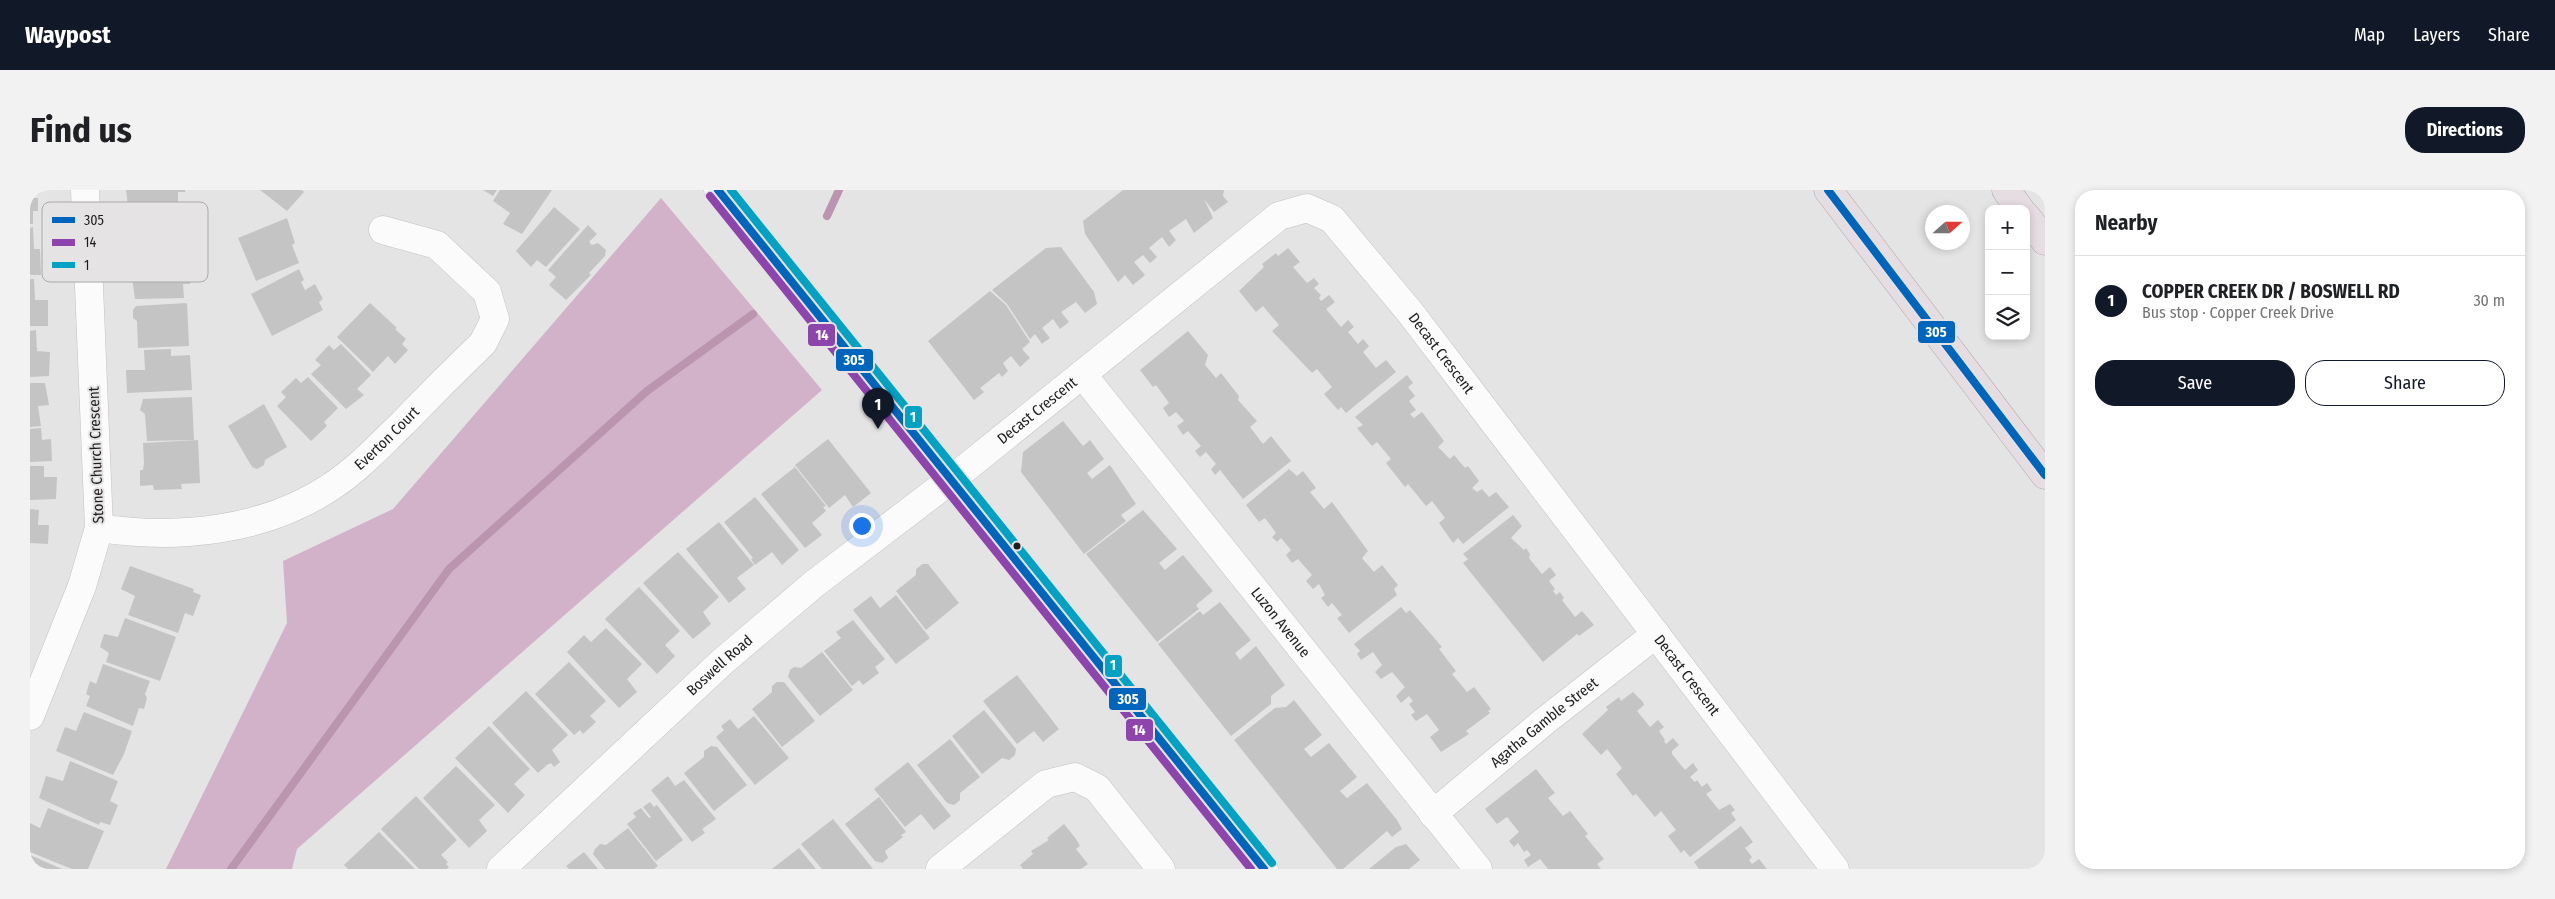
<!DOCTYPE html>
<meta charset="utf-8">
<style>
:root{--surface:#fff;--page:#f2f2f2;--text:#202124;--muted:#757577;--line:#e0e0e0;--accent:#111827}
body{margin:0;font-family:"Fira Sans Condensed",sans-serif;background:var(--page);color:var(--text)}
.controls{position:absolute;right:15px;top:15px;display:grid;overflow:hidden;border-radius:10px;box-shadow:0 2px 8px #0003}
.controls button{width:45px;height:45px;display:grid;place-items:center;padding:0;border:0;border-bottom:1px solid var(--line);background:var(--surface);color:var(--text);font:25px sans-serif}
.compass{position:absolute;left:1895px;top:15px;width:45px;height:45px;border-radius:50%;background:var(--surface);box-shadow:0 2px 8px #0003;rotate:69deg}
.you{position:absolute;left:831px;top:335px;width:18px;height:18px;margin:-12px;border:4px solid #fff;border-radius:50%;background:#1a73e8;box-shadow:0 0 0 8px #1a73e833}
.badge{display:grid;place-items:center;width:32px;height:32px;border-radius:50%;background:var(--accent);color:#fff;font-size:16px;font-weight:700}
.pin{position:absolute;translate:-50% -41px;filter:drop-shadow(0 1px 2px #0008)}
.pin::after{content:'';position:absolute;top:26px;width:18px;height:15px;background:inherit;clip-path:polygon(0 0,100% 0,50% 100%)}
.list{margin:0;padding:0;list-style:none}
h2{display:flex;justify-content:space-between;align-items:center;height:65px;margin:0;padding:0 20px;font-size:21px}
h2 small{font-size:16px;font-weight:400;color:var(--muted)}
.list li{display:grid;grid-template-columns:32px 1fr auto;gap:15px;align-items:center;box-sizing:border-box;height:90px;padding:0 20px;border-top:1px solid var(--line)}
.list b{display:block;font-size:19px;white-space:nowrap}
.list p{margin:0;font-size:16px;white-space:nowrap;color:var(--muted)}
.list em{font-size:16px;font-style:normal;color:var(--muted)}
.actions{display:flex;gap:10px;padding:15px 20px}
.actions a{flex:1;padding:11px 0;border:1px solid var(--accent);border-radius:20px;text-align:center;font-size:18px;color:var(--accent)}
.actions .main{background:var(--accent);color:#fff}
.icon{flex:none;width:28px;height:28px;fill:none;stroke:currentColor;stroke-width:2;stroke-linecap:round;stroke-linejoin:round}
.map{position:relative;flex:none;width:2015px;height:679px;overflow:hidden;border-radius:20px}
header{display:flex;align-items:center;gap:30px;box-sizing:border-box;height:70px;padding:0 25px;background:var(--accent);color:#fff}
header strong{font-size:24px}
nav{display:flex;gap:28px;margin-inline-start:auto;font-size:18px}
.intro{display:flex;align-items:center;justify-content:space-between;box-sizing:border-box;height:120px;padding:0 30px}
h1{margin:0;font-size:35px}
.button{padding:12px 22px;border-radius:20px;background:var(--accent);color:#fff;font-size:18px;font-weight:700}
main{display:flex;gap:30px;padding:0 30px}
aside{flex:1;background:var(--surface);border-radius:20px;box-shadow:0 2px 8px #0003}
.map>svg:first-child{display:block}
.forest{fill:#d2b2c8}
.lines{fill:none;stroke-linecap:round;stroke-linejoin:round}
.stream{stroke:#bb95af;stroke-width:8}
.building{fill:#c5c4c5}
.minor-casing{stroke:#c3c2c3;stroke-width:29}
.highway-casing{stroke:#b1a9af;stroke-width:29}
.minor{stroke:#fbfbfb;stroke-width:28}
.highway{stroke:#e6dde3;stroke-width:28}
.bus-1-casing{stroke:#e6e3e5;stroke-width:11}
.bus-2-casing{stroke:#e6e3e5;stroke-width:11}
.bus-3-casing{stroke:#e6e3e5;stroke-width:11}
.bus-1{stroke:#0065bd;stroke-width:8}
.bus-2{stroke:#8e44ad;stroke-width:8}
.bus-3{stroke:#02a2c5;stroke-width:8}
.bus-dot{fill:#1e1d1e;stroke:#e6e3e5;stroke-width:2}
.labels{text-anchor:middle;stroke-width:4;stroke-linejoin:round;paint-order:stroke}
.street-label{font-size:15px;fill:#1e1d1e;stroke:#e6e3e5}
.key{fill:#e6e3e5;stroke:#aaa8a9;stroke-width:1}
.key-label{font-size:14px;fill:#1e1d1e}
.line-badge{stroke:#e6e3e5;stroke-width:2}
.badge-label{font-size:14px;text-anchor:middle;font-weight:bold;fill:#fff}
</style>
<header>
<strong>Waypost</strong>
<nav><a>Map</a><a>Layers</a><a>Share</a></nav>
</header>
<div class="intro"><h1>Find us</h1><a class="button">Directions</a></div>
<main>
<div class="map">
<svg width="2015" height="679" viewBox="0 0 2015 679">
<rect width="100%" height="100%" fill="#e5e4e5"/>
<path class="forest" d="M631,8L792,200L267,659L262,679H136L257,433L253,371L363,319Z"/>
<g class="lines">
<g class="stream">
<path d="M797,26L809,0"/>
<path d="M201,679L419,379L617,201L723,124"/>
</g>
</g>
<g class="building">
<path d="M96,0H155V2H148V14L98,16Z"/>
<path d="M230,0H272L274,2L257,21Z"/>
<path d="M453,0H467L463,6Z"/>
<path d="M470,0H522L492,44L473,34L480,23L463,11Z"/>
<path d="M1093,0H1194L1193,6L1198,12L1184,22L1174,9L1183,28L1164,43L1156,29L1139,41L1146,50L1139,57L1132,47L1119,58L1127,67L1120,73L1113,65L1104,72L1115,85L1103,95L1095,85L1088,92L1055,44L1053,31Z"/>
<path d="M0,8H8V21H3V34H0Z"/>
<path d="M524,17L550,39L516,77L507,70L501,77L486,61Z"/>
<path d="M257,28L265,53L262,55L269,73L226,91L208,48Z"/>
<path d="M558,35L567,44L559,52L562,55L568,53L576,60L575,66L559,83L561,85L536,110L519,95L526,87L518,80Z"/>
<path d="M3,37L4,59H10L11,85H0V38Z"/>
<path d="M1031,57L1064,102L1067,114L1055,123L1046,112L1031,122L1039,132L1030,139L1023,129L1012,138L1020,148L1012,154L1005,144L1000,149L977,114L962,100L1016,58Z"/>
<path d="M1258,58L1270,72L1263,77L1277,93L1284,88L1289,94L1284,98L1291,105L1289,108L1291,111L1299,105L1305,112L1296,119L1311,137L1318,130L1324,137L1318,142L1328,154L1333,149L1339,156L1333,162L1346,178L1356,170L1366,182L1316,223L1311,217L1308,220L1294,204L1302,197L1287,179L1282,183L1242,141L1249,135L1233,116L1226,122L1209,101L1234,77L1232,74L1246,63L1248,66Z"/>
<path d="M152,65L153,73H159L160,94H153L154,108L105,109L102,87H109V66Z"/>
<path d="M269,79L274,90L271,92L275,100L285,94L293,109L289,112L293,120L242,146L221,104Z"/>
<path d="M0,89H4L5,110H18V136H0Z"/>
<path d="M960,101L976,115L1000,152L992,159L1000,168L990,177L981,166L973,173L978,181L972,187L969,183L950,198L954,202L944,210L898,151Z"/>
<path d="M157,113L159,156L108,158L107,131L103,128V120L106,116Z"/>
<path d="M340,113L367,138L365,139L376,149L372,154L378,160L365,174L358,166L343,182L307,147Z"/>
<path d="M6,140L7,161L20,162L19,186L0,187V141Z"/>
<path d="M1158,141L1178,165L1175,175L1186,188L1191,183L1209,206L1208,210L1227,231L1220,237L1233,254L1241,246L1261,271L1213,309L1190,280L1185,285L1181,279L1186,274L1176,262L1170,267L1165,261L1171,256L1158,241L1153,245L1147,236L1154,231L1146,222L1139,227L1133,218L1139,213L1126,195L1123,197L1110,180Z"/>
<path d="M311,154L341,185L327,199L334,205L316,219L281,184L291,175L285,170L299,155L304,160Z"/>
<path d="M141,159V166L160,165L162,200L97,203L96,180H115L114,160Z"/>
<path d="M1377,185L1383,193L1378,197L1385,206L1379,211L1386,220L1380,224L1384,228L1392,222L1414,251L1408,257L1420,269L1424,265L1435,278L1438,276L1449,291L1442,298L1447,302L1452,299L1459,307L1466,302L1479,317L1433,354L1428,348L1423,353L1409,333L1415,328L1402,311L1396,316L1378,294L1375,297L1356,273L1361,269L1347,252L1342,256L1327,238L1333,235L1325,227Z"/>
<path d="M278,187L308,218L294,232L297,236L281,251L247,216L256,207L251,202L266,188L271,193Z"/>
<path d="M0,193H15L19,215L8,216L11,236L0,237Z"/>
<path d="M162,207L164,250L117,251L115,224L110,220L113,209Z"/>
<path d="M234,214L257,257L235,270L234,275L227,279L222,277L198,236Z"/>
<path d="M1033,231L1053,256L1060,250L1074,269L1057,283L1062,289L1080,275L1106,314L1091,325L1096,331L1054,364L991,282L993,262Z"/>
<path d="M11,238L12,250L21,249L22,271L0,272V239Z"/>
<path d="M798,249L841,303L823,317L815,305L799,318L765,275Z"/>
<path d="M168,250L170,293L151,294L152,299L124,300L123,295L110,296V280H113L114,273L113,253Z"/>
<path d="M0,276H14V287H27L26,309L0,310Z"/>
<path d="M765,277L796,316L793,317L796,321L782,333L792,345L775,358L731,304Z"/>
<path d="M1259,279L1267,286L1273,281L1286,298L1280,302L1294,319L1302,312L1338,361L1332,368L1344,382L1352,375L1368,395L1364,399L1367,405L1319,443L1307,428L1312,425L1302,413L1298,417L1291,408L1295,405L1289,394L1283,399L1276,391L1282,385L1268,369L1262,373L1256,365L1261,360L1251,348L1247,352L1242,347L1246,343L1235,328L1229,332L1216,315Z"/>
<path d="M725,307L769,360L752,375L742,362L725,375L721,369L723,368L694,332Z"/>
<path d="M0,319L9,320L8,335H19L18,354L0,353Z"/>
<path d="M1113,320L1147,359L1129,373L1135,380L1153,365L1183,401L1166,415L1169,419L1127,452L1056,364Z"/>
<path d="M1483,325L1492,336L1481,348L1494,360L1496,358L1500,364L1499,368L1512,384L1520,377L1526,385L1519,391L1525,399L1523,401L1526,405L1530,402L1534,408L1532,410L1545,427L1552,421L1564,435L1549,446L1547,444L1513,472L1433,373L1438,369L1433,364Z"/>
<path d="M689,332L724,375L707,388L716,399L699,413L656,359Z"/>
<path d="M648,362L689,407L673,422L681,434L663,449L613,393Z"/>
<path d="M893,374H898L929,413L896,440L866,401L886,385V379Z"/>
<path d="M100,376L164,399L163,402L171,405L163,426L155,423L148,443L98,425L105,406L91,399Z"/>
<path d="M609,397L650,441L635,455L645,466L627,484L575,429Z"/>
<path d="M866,405L900,448L866,474L823,420L841,406L850,418Z"/>
<path d="M1190,412L1221,450L1205,463L1210,470L1226,456L1255,495L1241,506V514L1201,546L1128,454L1170,421L1173,425Z"/>
<path d="M1371,417L1376,423L1380,420L1412,457L1409,459L1426,481L1422,484L1437,502L1444,497L1461,519L1458,521L1460,523L1436,541L1439,544L1411,562L1400,547L1409,540L1397,524L1386,531L1381,525L1385,522L1379,514L1383,511L1379,506L1371,513L1366,506L1375,497L1362,482L1351,489L1345,482L1352,475L1343,462L1331,470L1327,464L1330,461L1324,454Z"/>
<path d="M95,428L146,447L130,491L76,472L79,463L70,457L74,444L88,447Z"/>
<path d="M823,430L855,469L845,477L849,483L833,495L829,490L822,496L794,461L811,448L806,442Z"/>
<path d="M576,438L612,474L597,489L607,502L589,518L537,462L554,445L561,452Z"/>
<path d="M792,462L823,500L790,526L758,487L760,480L764,477L771,478Z"/>
<path d="M539,472L576,511L560,526L566,532L553,544L550,540L544,545L505,504Z"/>
<path d="M73,474L120,491L115,504L117,508L114,519L109,518L103,536L56,516L60,506L56,504L60,491L66,494Z"/>
<path d="M987,485L1029,539L1013,552L1004,541L987,554L953,511Z"/>
<path d="M747,492H754L785,531L752,557L722,519L742,502V496Z"/>
<path d="M496,501L538,545L522,560L530,572L524,577L521,573L517,575L508,583L462,533Z"/>
<path d="M1603,502L1613,512L1614,515L1607,521L1620,537L1628,530L1634,537L1629,541L1635,550L1634,551L1636,554L1643,548L1649,555L1642,561V564L1655,580L1663,573L1668,580L1660,587L1665,592L1667,590L1672,597L1677,593L1682,600L1676,604L1689,620L1700,614L1705,620L1701,623L1706,630L1660,667L1654,660L1651,663L1638,646L1646,640L1631,621L1625,627L1606,604L1603,606L1586,584L1592,578L1577,559L1571,565L1552,544L1578,520L1576,517L1589,507L1591,511Z"/>
<path d="M1264,510L1292,545L1274,559L1281,567L1299,553L1327,587L1310,601L1317,608L1337,593L1367,630L1372,639L1362,647L1357,641L1313,679H1307L1204,550L1245,518L1256,517Z"/>
<path d="M954,520L986,559L985,565L979,570L972,568L952,584L922,546Z"/>
<path d="M54,522L102,541L94,564L83,585L26,561L35,537L46,541Z"/>
<path d="M724,526L759,568L725,595L686,547L694,540L691,536L700,529L708,539Z"/>
<path d="M459,536L500,579L484,594L495,605L478,623L425,568Z"/>
<path d="M920,549L950,587L930,603V610L924,615L917,613L887,575Z"/>
<path d="M681,556L687,557L717,595L684,621L654,583L674,567V561Z"/>
<path d="M40,571L88,591L80,611L88,615L80,635L70,632L69,635L9,608L16,586L33,591Z"/>
<path d="M878,572L921,626L904,640L891,624L875,637L844,599Z"/>
<path d="M426,576L465,615L449,630L457,641L439,658L393,608Z"/>
<path d="M1506,579L1525,603L1518,608L1533,626L1540,621L1558,644L1555,646L1574,669L1567,674L1571,679H1518L1510,669L1498,677L1494,670L1501,665L1497,660L1494,662L1488,653L1484,657L1479,651L1489,642L1477,627L1467,634L1455,619Z"/>
<path d="M638,586L645,596L654,590L686,629L672,639L675,643L662,652L621,600Z"/>
<path d="M386,606L427,650L411,665L418,672L416,674L419,677L417,679H389L351,639Z"/>
<path d="M849,607L876,642L871,645L873,647L855,661L858,668L852,673L845,671L815,634Z"/>
<path d="M620,612L624,617L627,615L653,650L626,671L597,634L606,627L603,623L611,618L619,628L621,627L613,617Z"/>
<path d="M18,618L74,641L58,679H42L0,662V633L10,638Z"/>
<path d="M803,629L843,679H792L771,654Z"/>
<path d="M1034,634L1046,649L1050,656L1046,659L1058,674L1051,679H993L990,675L1003,664L1001,661L1019,650L1017,648Z"/>
<path d="M1711,636L1723,652L1715,658L1722,667L1719,670L1722,674L1729,669L1737,679H1669L1664,672Z"/>
<path d="M598,638L628,676L624,679H575L563,664L565,659L570,654L576,655Z"/>
<path d="M349,642L385,679H318L314,675Z"/>
<path d="M1376,654L1390,670L1379,679H1339L1366,657Z"/>
<path d="M769,658L786,679H742Z"/>
<path d="M554,662L568,679H539L536,676Z"/>
<path d="M0,665L32,679H0Z"/>
</g>
<g class="lines">
<g class="minor-casing">
<g id="minor">
<path d="M688,0L1234,679"/>
<path id="s1" d="M1052,184L1448,679"/>
<path id="s2" d="M69,338C147,350 236,341 302,296C329,278 350,255 373,233C399,206 426,179 453,153L465,129L457,102L407,55L353,40"/>
<path d="M0,526L52,396L69,338L55,0"/>
<path id="s3" d="M1403,624L1516,530L1626,444"/>
<path id="s4" d="M471,679L692,472L784,394L922,289L1249,26L1277,18L1302,29L1379,121L1805,679"/>
<path d="M910,679L1016,594L1045,587L1067,598L1131,679"/>
</g>
</g>
<g class="highway-casing">
<g id="highway">
<path d="M1798,0L2015,285"/>
<path d="M1976,0L1990,19"/>
<path d="M1996,26L2015,51"/>
</g>
</g>
<use href="#minor" class="minor"/>
<use href="#highway" class="highway"/>
<g class="bus-1-casing">
<g id="bus-1">
<path d="M688,0L1234,679"/>
<path d="M1798,0L2015,285"/>
</g>
</g>
<g class="bus-2-casing">
<path id="bus-2" d="M680,6L1221,679"/>
</g>
<g class="bus-3-casing">
<path id="bus-3" d="M701,0L1242,673"/>
</g>
<use href="#bus-1" class="bus-1"/>
<use href="#bus-2" class="bus-2"/>
<use href="#bus-3" class="bus-3"/>
</g>
<circle class="bus-dot" cx="987" cy="356" r="4.5"/>
<g class="labels">
<g class="street-label">
<text dy="5" stroke="none"><textPath href="#s4" startOffset="1246">Decast Crescent</textPath></text>
<text dy="5" stroke="none"><textPath href="#s4" startOffset="706">Decast Crescent</textPath></text>
<text dy="5" stroke="none"><textPath href="#s2" startOffset="315">Everton Court</textPath></text>
<text transform="translate(66 265) rotate(-92)" y="5">Stone Church Crescent</text>
<text dy="5" stroke="none"><textPath href="#s1" startOffset="318">Luzon Avenue</textPath></text>
<text dy="5" stroke="none"><textPath href="#s4" startOffset="299">Boswell Road</textPath></text>
<text dy="5" stroke="none"><textPath href="#s4" startOffset="1651">Decast Crescent</textPath></text>
<text dy="5" stroke="none"><textPath href="#s3" startOffset="144">Agatha Gamble Street</textPath></text>
</g>
</g>
<rect x="12" y="12" width="166" height="80" rx="8" class="key"/>
<rect x="22" y="27" width="23" height="6" fill="#0065bd"/>
<rect x="22" y="49" width="23" height="7" fill="#8e44ad"/>
<rect x="22" y="72" width="23" height="6" fill="#02a2c5"/>
<g class="key-label">
<text x="54" y="35">305</text>
<text x="54" y="57">14</text>
<text x="54" y="80">1</text>
</g>
<g class="line-badge">
<rect x="1887" y="130" width="39" height="24" rx="5" fill="#0065bd"/>
<rect x="777" y="133" width="29" height="24" rx="5" fill="#8e44ad"/>
<rect x="805" y="158" width="39" height="24" rx="5" fill="#0065bd"/>
<rect x="874" y="215" width="19" height="24" rx="5" fill="#02a2c5"/>
<rect x="1074" y="464" width="19" height="24" rx="5" fill="#02a2c5"/>
<rect x="1078" y="497" width="39" height="24" rx="5" fill="#0065bd"/>
<rect x="1095" y="528" width="29" height="24" rx="5" fill="#8e44ad"/>
</g>
<g class="badge-label">
<text x="1906" y="147">305</text>
<text x="792" y="150">14</text>
<text x="824" y="175">305</text>
<text x="883" y="232">1</text>
<text x="1083" y="480">1</text>
<text x="1098" y="514">305</text>
<text x="1109" y="545">14</text>
</g>
</svg>
<div class="controls">
<button>+</button>
<button>−</button>
<button><svg class="icon" aria-label="layers" viewBox="0 0 24 24"><path d="M12 4l9 5-9 5-9-5zM3 14l9 5 9-5"/></svg></button>
</div>
<svg class="compass" viewBox="-18 -18 36 36"><path d="M0-13l5 13h-10z" fill="#e53935"/><path d="M0 13l5-13h-10z" fill="#757577"/></svg>
<div class="you"></div>
<div class="pin badge" style="left:848px;top:239px">1</div>
</div>
<aside>
<h2>Nearby<small></small></h2>
<ul class="list">
<li><span class="badge">1</span><div><b>COPPER CREEK DR / BOSWELL RD</b><p>Bus stop · Copper Creek Drive</p></div><em>30 m</em></li>
</ul>
<div class="actions"><a class="main">Save</a><a>Share</a></div>
</aside>
</main>
